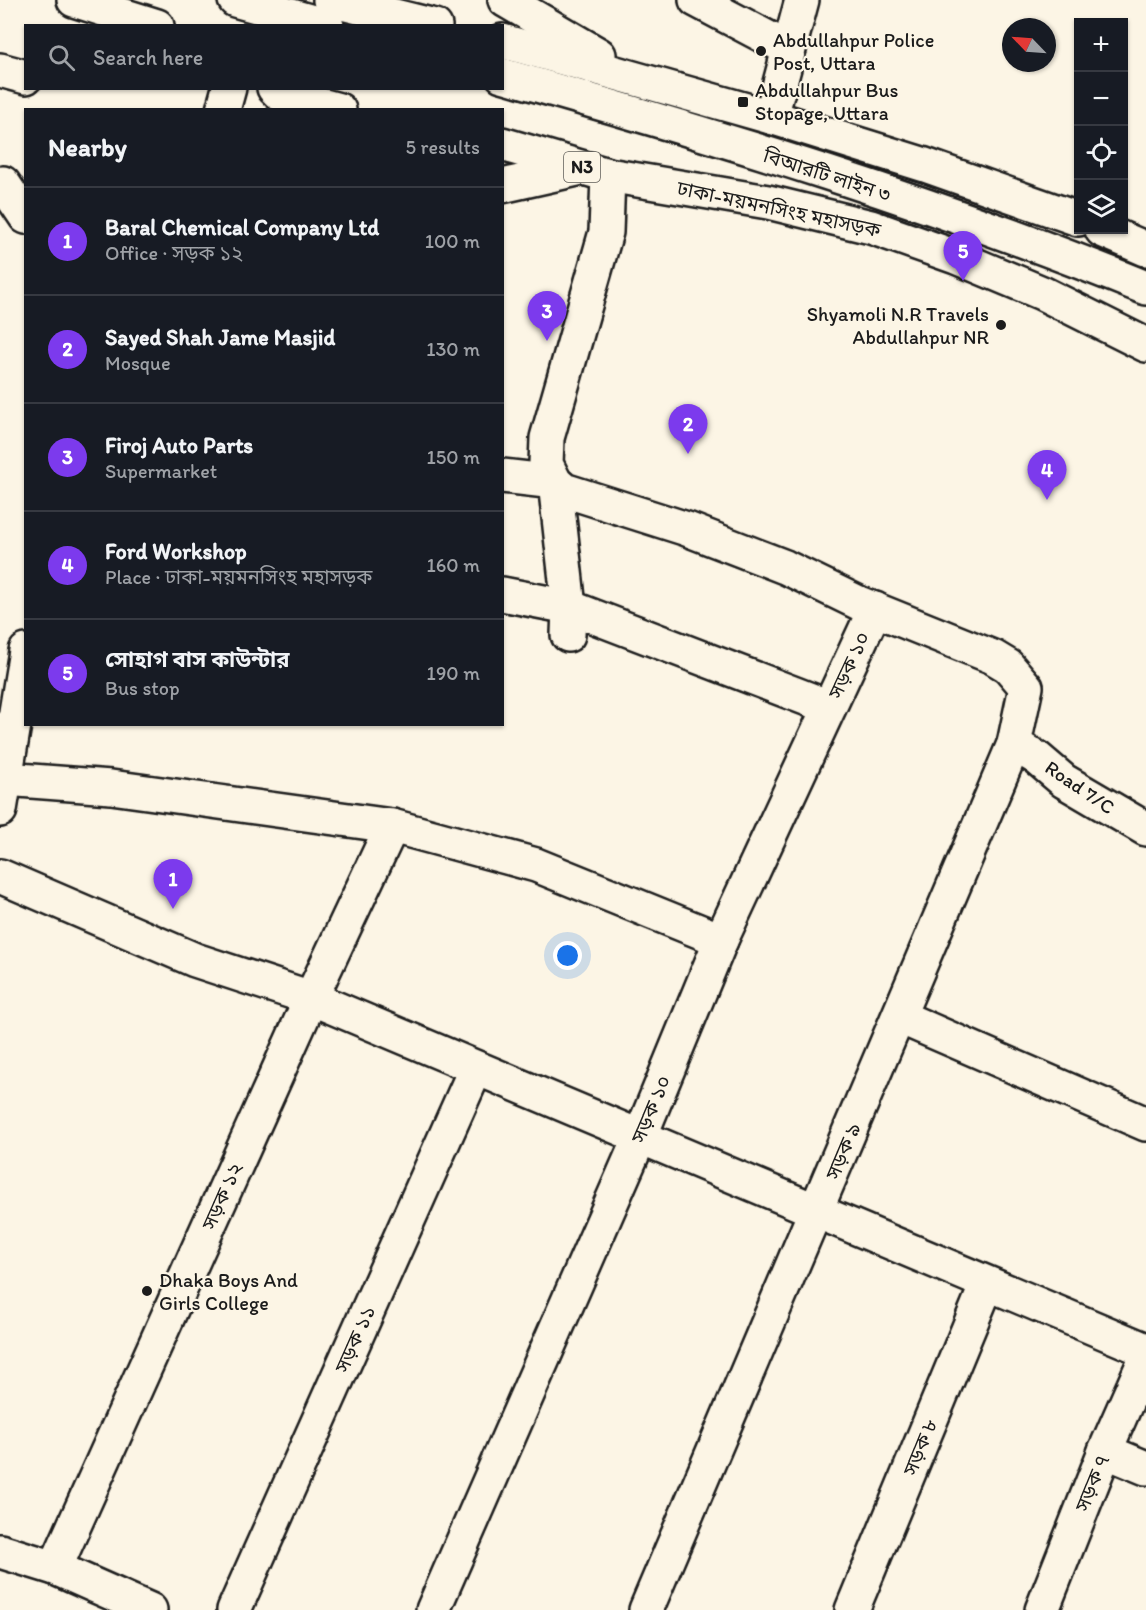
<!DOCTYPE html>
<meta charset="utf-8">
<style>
:root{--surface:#171b24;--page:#242831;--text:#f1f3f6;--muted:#9ea1a6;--line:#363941;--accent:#7c3aed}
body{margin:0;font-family:Itim,"Noto Sans Bengali",sans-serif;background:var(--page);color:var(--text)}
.controls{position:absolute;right:18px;top:18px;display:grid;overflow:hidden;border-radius:0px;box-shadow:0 2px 4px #0004}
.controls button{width:54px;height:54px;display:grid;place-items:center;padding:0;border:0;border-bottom:2px solid var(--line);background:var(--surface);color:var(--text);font:30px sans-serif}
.compass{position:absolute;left:1002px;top:18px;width:54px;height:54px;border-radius:50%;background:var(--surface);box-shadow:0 2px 4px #0004;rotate:295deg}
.you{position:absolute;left:568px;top:956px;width:21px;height:21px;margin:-15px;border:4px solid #fff;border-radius:50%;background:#1a73e8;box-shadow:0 0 0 9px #1a73e833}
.badge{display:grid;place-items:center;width:39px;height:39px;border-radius:50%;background:var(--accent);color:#fff;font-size:20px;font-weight:700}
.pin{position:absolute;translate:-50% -50px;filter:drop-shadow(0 2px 3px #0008)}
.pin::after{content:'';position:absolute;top:32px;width:21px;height:18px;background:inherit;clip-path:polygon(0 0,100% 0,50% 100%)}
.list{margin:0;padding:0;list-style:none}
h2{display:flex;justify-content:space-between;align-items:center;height:78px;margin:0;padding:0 24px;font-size:26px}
h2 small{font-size:20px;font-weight:400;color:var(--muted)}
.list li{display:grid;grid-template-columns:39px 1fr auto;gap:18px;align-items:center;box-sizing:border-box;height:108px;padding:0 24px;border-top:2px solid var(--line)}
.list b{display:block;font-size:22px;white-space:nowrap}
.list p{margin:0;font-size:20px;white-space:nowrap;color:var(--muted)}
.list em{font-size:20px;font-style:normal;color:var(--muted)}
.icon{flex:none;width:33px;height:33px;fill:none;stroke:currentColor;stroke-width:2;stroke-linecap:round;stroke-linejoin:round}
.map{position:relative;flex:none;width:1146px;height:1610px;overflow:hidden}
.search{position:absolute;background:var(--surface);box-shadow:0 2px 4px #0004;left:24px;top:24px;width:480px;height:66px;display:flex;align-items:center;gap:15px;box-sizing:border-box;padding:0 21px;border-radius:0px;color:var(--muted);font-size:22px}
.panel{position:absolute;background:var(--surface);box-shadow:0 2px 4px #0004;left:24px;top:108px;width:480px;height:618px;border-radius:0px}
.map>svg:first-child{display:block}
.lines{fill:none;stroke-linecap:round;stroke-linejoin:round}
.minor-casing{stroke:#1c1c1c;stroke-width:38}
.major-casing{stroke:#1c1c1c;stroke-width:38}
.highway-casing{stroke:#1c1c1c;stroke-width:38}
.minor{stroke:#fcf5e5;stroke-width:33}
.major{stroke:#fcf5e5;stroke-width:33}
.highway{stroke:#fcf5e5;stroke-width:33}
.poi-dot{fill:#1c1c1c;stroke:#fcf5e5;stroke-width:2}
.labels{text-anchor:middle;stroke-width:4.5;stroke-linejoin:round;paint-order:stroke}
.shield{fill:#fcf5e5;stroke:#5f5d58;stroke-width:1.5}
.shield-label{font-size:18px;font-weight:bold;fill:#1c1c1c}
.poi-label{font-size:20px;fill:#1c1c1c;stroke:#fcf5e5;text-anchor:start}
.street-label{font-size:20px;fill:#1c1c1c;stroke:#fcf5e5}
</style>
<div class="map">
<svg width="1146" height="1610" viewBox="0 0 1146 1610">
<rect width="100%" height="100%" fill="#fcf5e5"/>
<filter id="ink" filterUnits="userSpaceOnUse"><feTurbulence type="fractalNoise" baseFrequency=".0167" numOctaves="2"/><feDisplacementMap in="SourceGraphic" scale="12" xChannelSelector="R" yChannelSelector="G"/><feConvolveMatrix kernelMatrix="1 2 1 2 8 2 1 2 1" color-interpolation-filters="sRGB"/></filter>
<g filter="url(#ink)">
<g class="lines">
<g class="minor-casing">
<g id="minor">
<path d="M696,0L789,49"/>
<path d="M608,175L606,232L547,438L546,464L555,482L564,490L687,529L785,567L859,603L993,657L1008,666L1026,687L1014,744L646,1610"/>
<path d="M3,183L26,217"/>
<path d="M502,476L555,482L569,607L568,635"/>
<path d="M502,594L569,607L829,707"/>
<path d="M1014,744L1037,758L1064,781L1146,829"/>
<path d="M5,779L111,787L392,826L536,865L721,940"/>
<path d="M0,876L195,960L311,998L1146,1350"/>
<path d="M900,1017L1146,1124"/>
<path d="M1105,1451L1146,1468"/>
<path d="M0,1551L55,1568L150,1610"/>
<path d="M55,1568L311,998L392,826"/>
<path d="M234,1610L476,1068"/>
<path d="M433,1610L640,1137L721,940L875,609"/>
<path d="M852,1610L987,1284"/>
<path d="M1042,1610L1105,1451L1146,1358"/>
</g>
</g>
<g class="major-casing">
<path id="major" d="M771,117L802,0"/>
</g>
<g class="highway-casing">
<g id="highway">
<path d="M74,0L157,26"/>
<path d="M235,0L327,26"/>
<path d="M330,0L435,26"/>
<path d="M505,0L599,55"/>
<path d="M502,41L771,117L925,165L1078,219"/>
<path d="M0,70L26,77"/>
<path d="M502,75C720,137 937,203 1146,288"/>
<path d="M274,88L280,94L339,110"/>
<path d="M223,110L229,88"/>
<path d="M502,144L608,175L768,202L871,227L956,257L1042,293L1146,345"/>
<path d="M502,186L582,168"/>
<path d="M1102,230L1146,249"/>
<path d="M0,810L26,651"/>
</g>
</g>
<use href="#minor" class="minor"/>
<use href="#major" class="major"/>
<use href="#highway" class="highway"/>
</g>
</g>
<g class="poi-dot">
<circle cx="761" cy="51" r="6"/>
<rect x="737" y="96" width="12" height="12" rx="3"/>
<circle cx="1001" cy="325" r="6"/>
<circle cx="147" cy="1291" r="6"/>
</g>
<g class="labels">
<rect class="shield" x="564" y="152" width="36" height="30" rx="4.5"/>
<g class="shield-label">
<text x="582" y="173">N3</text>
</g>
<g class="poi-label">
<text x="773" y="47">Abdullahpur Police<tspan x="773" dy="23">Post, Uttara</tspan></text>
<text x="755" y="97">Abdullahpur Bus<tspan x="755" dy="23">Stopage, Uttara</tspan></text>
<text x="989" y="321" text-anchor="end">Shyamoli N.R Travels<tspan x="989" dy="23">Abdullahpur NR</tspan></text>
<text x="159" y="1287">Dhaka Boys And<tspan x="159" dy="23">Girls College</tspan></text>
</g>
<g class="street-label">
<text transform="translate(827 175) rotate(18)" y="7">বিআরটি লাইন ৩</text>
<text transform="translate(779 209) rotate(12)" y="7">ঢাকা-ময়মনসিংহ মহাসড়ক</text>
<text transform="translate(849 665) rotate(-65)" y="7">সড়ক ১০</text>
<text transform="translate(1080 787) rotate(34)" y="7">Road 7/C</text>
<text transform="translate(651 1109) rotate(-67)" y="7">সড়ক ১০</text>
<text transform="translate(843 1151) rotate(-67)" y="7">সড়ক ৯</text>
<text transform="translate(222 1196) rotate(-66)" y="7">সড়ক ১২</text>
<text transform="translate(355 1339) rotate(-66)" y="7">সড়ক ১১</text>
<text transform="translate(920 1447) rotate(-68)" y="7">সড়ক ৮</text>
<text transform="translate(1092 1483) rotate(-68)" y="7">সড়ক ৭</text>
</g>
</g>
</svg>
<div class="controls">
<button>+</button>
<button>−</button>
<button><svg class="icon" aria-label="locate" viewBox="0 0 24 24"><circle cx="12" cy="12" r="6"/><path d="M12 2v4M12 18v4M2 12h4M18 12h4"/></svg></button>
<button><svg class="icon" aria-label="layers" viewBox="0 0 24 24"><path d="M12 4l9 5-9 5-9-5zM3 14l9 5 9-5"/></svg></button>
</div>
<svg class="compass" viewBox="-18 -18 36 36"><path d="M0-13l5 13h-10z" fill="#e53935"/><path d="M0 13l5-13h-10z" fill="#9ea1a6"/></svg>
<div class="you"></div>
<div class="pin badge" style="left:173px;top:909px">1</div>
<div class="pin badge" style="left:688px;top:454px">2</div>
<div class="pin badge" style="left:547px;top:341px">3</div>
<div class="pin badge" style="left:1047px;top:500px">4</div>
<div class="pin badge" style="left:963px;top:281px">5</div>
<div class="search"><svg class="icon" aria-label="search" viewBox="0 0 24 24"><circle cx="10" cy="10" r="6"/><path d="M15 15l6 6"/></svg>Search here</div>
<section class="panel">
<h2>Nearby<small>5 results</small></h2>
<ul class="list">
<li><span class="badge">1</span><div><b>Baral Chemical Company Ltd</b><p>Office · সড়ক ১২</p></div><em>100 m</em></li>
<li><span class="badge">2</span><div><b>Sayed Shah Jame Masjid</b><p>Mosque</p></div><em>130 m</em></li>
<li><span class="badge">3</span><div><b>Firoj Auto Parts</b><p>Supermarket</p></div><em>150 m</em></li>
<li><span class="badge">4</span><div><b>Ford Workshop</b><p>Place · ঢাকা-ময়মনসিংহ মহাসড়ক</p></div><em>160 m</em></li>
<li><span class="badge">5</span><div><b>সোহাগ বাস কাউন্টার</b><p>Bus stop</p></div><em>190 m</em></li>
</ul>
</section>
</div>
